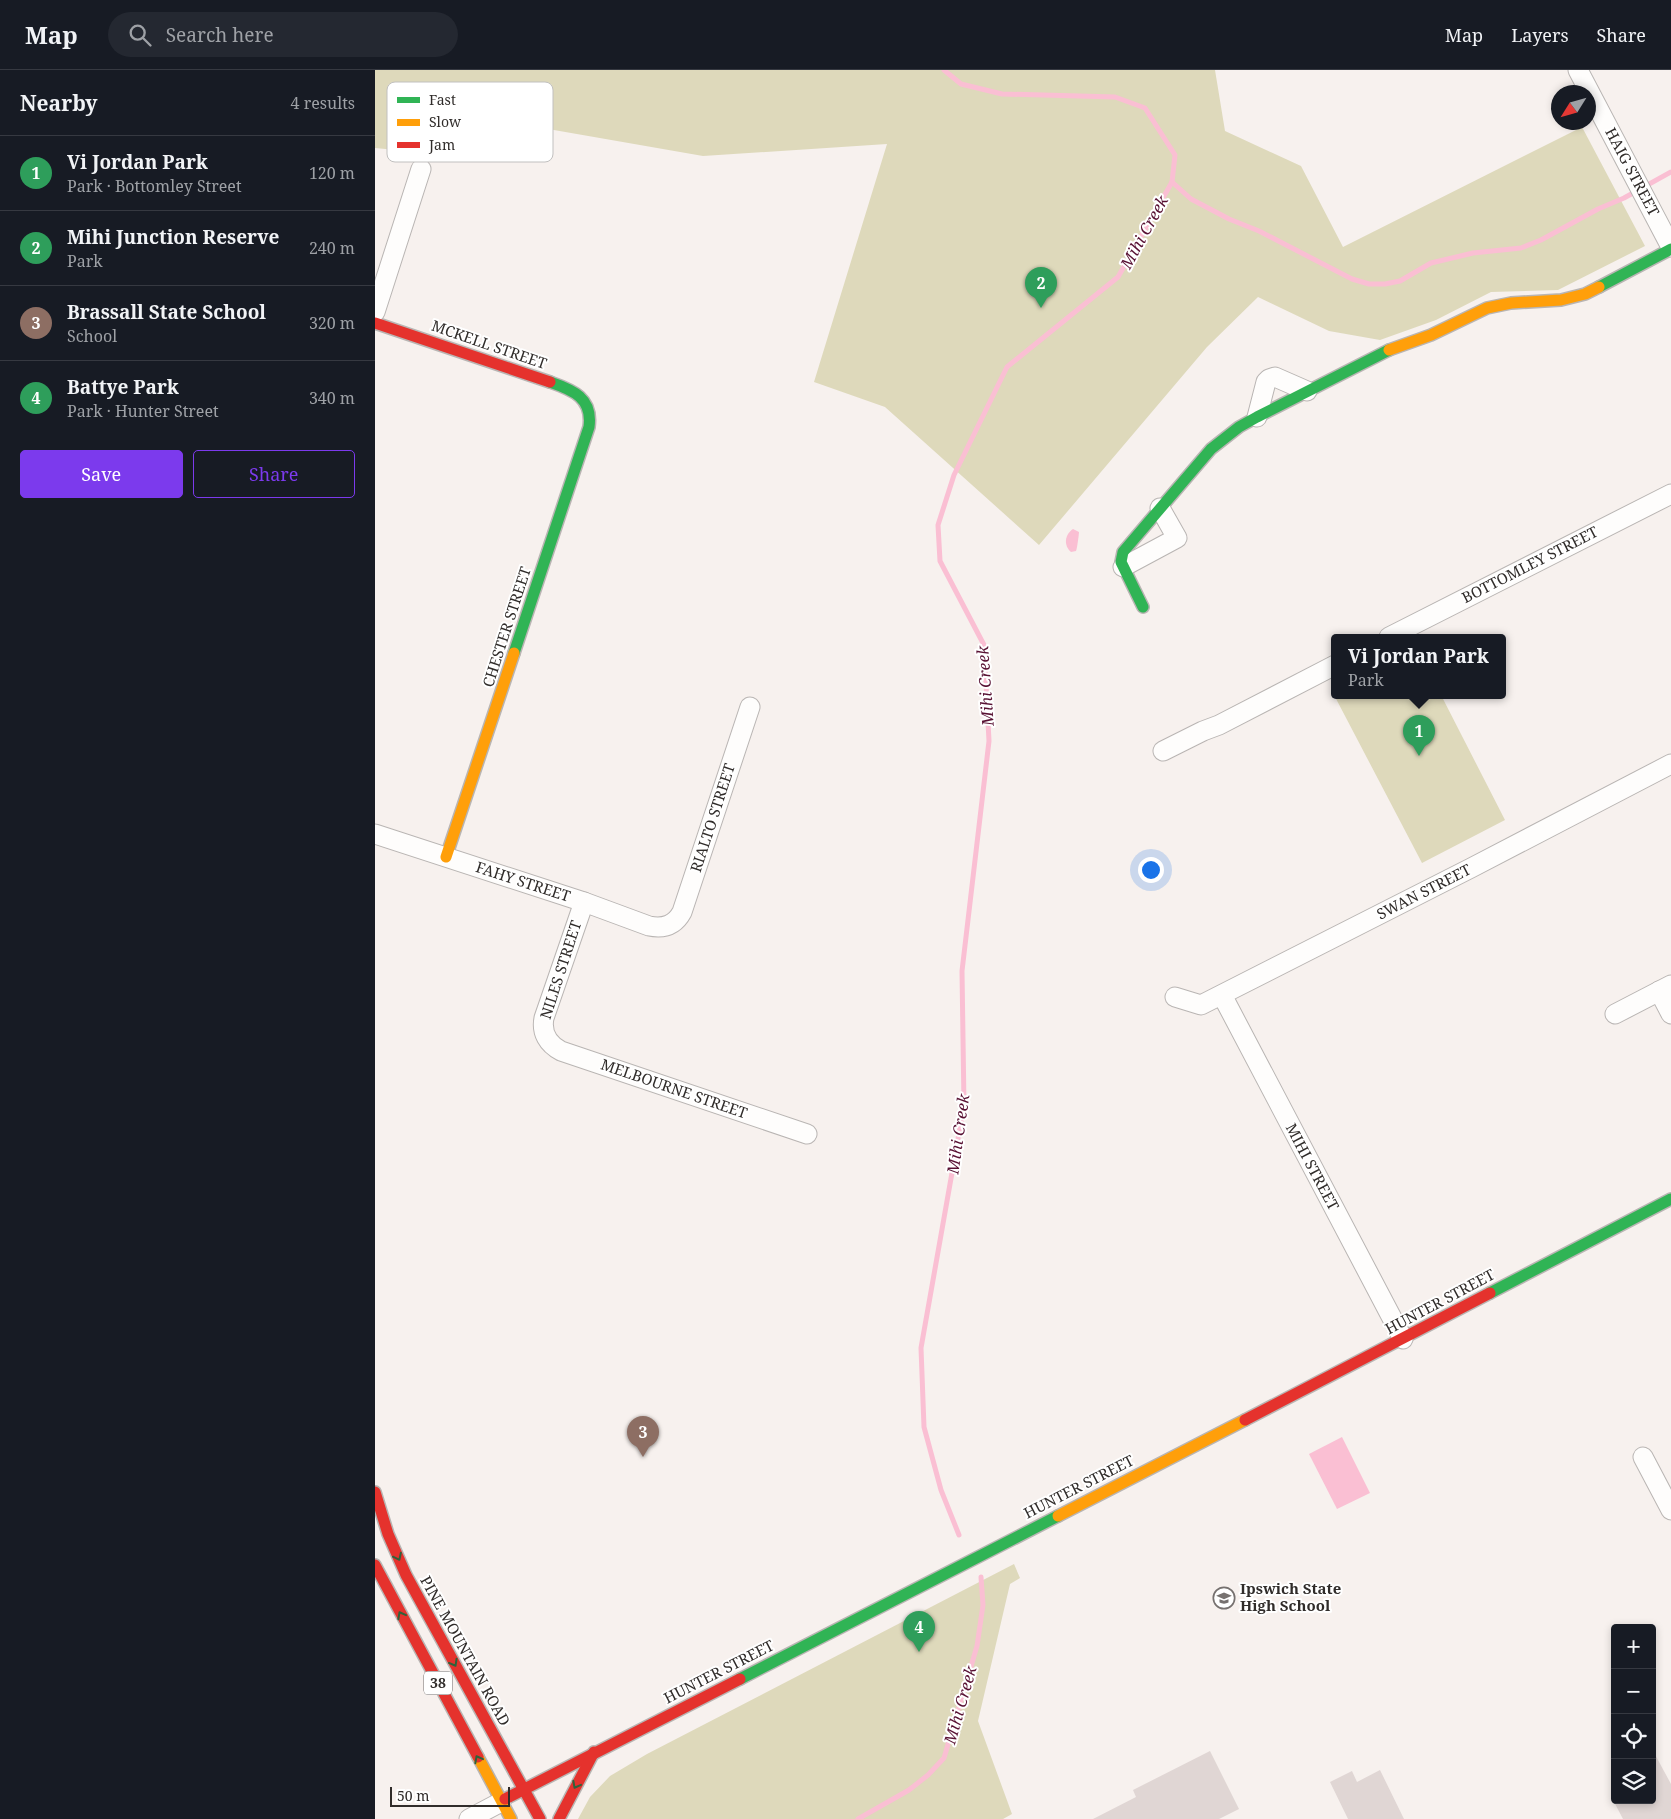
<!DOCTYPE html>
<meta charset="utf-8">
<style>
:root{--surface:#171b24;--page:#242831;--text:#f1f3f6;--muted:#9ea1a6;--line:#363941;--accent:#7c3aed}
body{margin:0;font-family:"Noto Serif",serif;background:var(--page);color:var(--text)}
.controls{position:absolute;right:15px;bottom:15px;display:grid;overflow:hidden;border-radius:5px;box-shadow:0 2px 8px #0003}
.controls button{width:45px;height:45px;display:grid;place-items:center;padding:0;border:0;border-bottom:1px solid var(--line);background:var(--surface);color:var(--text);font:25px sans-serif}
.compass{position:absolute;left:1176px;top:15px;width:45px;height:45px;border-radius:50%;background:var(--surface);box-shadow:0 2px 8px #0003;rotate:233deg}
.scale{position:absolute;left:15px;bottom:12px;width:120px;box-sizing:border-box;padding-left:5px;border:2px solid #302c2a;border-top:0;font-size:14px;line-height:18px;white-space:nowrap;color:#302c2a;-webkit-text-stroke:4px #fff;paint-order:stroke}
.you{position:absolute;left:775px;top:799px;width:18px;height:18px;margin:-12px;border:4px solid #fff;border-radius:50%;background:#1a73e8;box-shadow:0 0 0 8px #1a73e833}
.badge{display:grid;place-items:center;width:32px;height:32px;border-radius:50%;background:var(--accent);color:#fff;font-size:16px;font-weight:700}
.pin{position:absolute;translate:-50% -41px;filter:drop-shadow(0 1px 2px #0008)}
.pin::after{content:'';position:absolute;top:26px;width:18px;height:15px;background:inherit;clip-path:polygon(0 0,100% 0,50% 100%)}
.popup{position:absolute;left:956px;top:564px;width:175px;height:65px;box-sizing:border-box;display:grid;place-content:center;border-radius:5px;background:var(--surface);filter:drop-shadow(0 1px 4px #0005);font-size:16px;white-space:nowrap;color:var(--muted)}
.popup b{font-size:19px;color:var(--text)}
.popup::after{content:'';position:absolute;left:50%;top:100%;margin-left:-10px;border:10px solid transparent;border-top-color:var(--surface)}
.list{margin:0;padding:0;list-style:none}
h2{display:flex;justify-content:space-between;align-items:center;height:65px;margin:0;padding:0 20px;font-size:21px}
h2 small{font-size:16px;font-weight:400;color:var(--muted)}
.list li{display:grid;grid-template-columns:32px 1fr auto;gap:15px;align-items:center;box-sizing:border-box;height:75px;padding:0 20px;border-top:1px solid var(--line)}
.list b{display:block;font-size:19px;white-space:nowrap}
.list p{margin:0;font-size:16px;white-space:nowrap;color:var(--muted)}
.list em{font-size:16px;font-style:normal;color:var(--muted)}
.actions{display:flex;gap:10px;padding:15px 20px}
.actions a{flex:1;padding:11px 0;border:1px solid var(--accent);border-radius:5px;text-align:center;font-size:18px;color:var(--accent)}
.actions .main{background:var(--accent);color:#fff}
.icon{flex:none;width:28px;height:28px;fill:none;stroke:currentColor;stroke-width:2;stroke-linecap:round;stroke-linejoin:round}
.map{position:relative;flex:none;width:1296px;height:1749px;overflow:hidden}
header{display:flex;align-items:center;gap:30px;box-sizing:border-box;height:70px;padding:0 25px;background:var(--surface);border-bottom:1px solid var(--line)}
header strong{font-size:24px}
nav{display:flex;gap:28px;margin-inline-start:auto;font-size:18px}
.search{width:350px;height:45px;background:var(--page);display:flex;align-items:center;gap:12px;box-sizing:border-box;padding:0 18px;border-radius:28px;color:var(--muted);font-size:19px}
main{display:flex}
aside{flex:1;background:var(--surface)}
.map>svg:first-child{display:block}
.green{fill:#ded9bb}
.water{fill:#fabfd3}
.lines{fill:none;stroke-linecap:round;stroke-linejoin:round}
.stream{stroke:#fabfd3;stroke-width:5}
.building{fill:#e0d6d4}
.street-casing{stroke:#b9b5b3;stroke-width:21}
.fast-casing{stroke:#b9b5b3;stroke-width:14}
.slow-casing{stroke:#b9b5b3;stroke-width:14}
.jam-casing{stroke:#b9b5b3;stroke-width:14}
.street{stroke:#fefdfc;stroke-width:19}
.fast{stroke:#30b455;stroke-width:11}
.slow{stroke:#ff9f0a;stroke-width:11}
.jam{stroke:#e5322d;stroke-width:11}
.oneway{stroke:#30623b}
.labels{text-anchor:middle;stroke-width:4;stroke-linejoin:round;paint-order:stroke}
.shield{fill:#fff;stroke:#6e6b6a;stroke-width:1}
.shield-label{font-size:14px;font-weight:bold;fill:#302c2a}
.street-label{font-size:15px;fill:#302c2a;stroke:#fff}
.poi-label{font-size:15px;font-weight:bold;fill:#302c2a;stroke:#fff;text-anchor:start}
.water-label{font-size:16px;font-style:italic;fill:#581133;stroke:#fff}
.key{fill:#fff;stroke:#c1c0bf;stroke-width:1}
.key-label{font-size:14px;fill:#302c2a}
</style>
<header>
<strong>Map</strong>
<div class="search"><svg class="icon" aria-label="search" viewBox="0 0 24 24"><circle cx="10" cy="10" r="6"/><path d="M15 15l6 6"/></svg>Search here</div>
<nav><a>Map</a><a>Layers</a><a>Share</a></nav>
</header>
<main>
<aside>
<h2>Nearby<small>4 results</small></h2>
<ul class="list">
<li><span class="badge" style="background:#2e9e5b">1</span><div><b>Vi Jordan Park</b><p>Park · Bottomley Street</p></div><em>120 m</em></li>
<li><span class="badge" style="background:#2e9e5b">2</span><div><b>Mihi Junction Reserve</b><p>Park</p></div><em>240 m</em></li>
<li><span class="badge" style="background:#8d6e63">3</span><div><b>Brassall State School</b><p>School</p></div><em>320 m</em></li>
<li><span class="badge" style="background:#2e9e5b">4</span><div><b>Battye Park</b><p>Park · Hunter Street</p></div><em>340 m</em></li>
</ul>
<div class="actions"><a class="main">Save</a><a>Share</a></div>
</aside>
<div class="map">
<svg width="1296" height="1749" viewBox="0 0 1296 1749">
<rect width="100%" height="100%" fill="#f7f1ee"/>
<g class="green">
<path d="M0,0H840L850,61L926,96L968,177L1207,57L1270,176L1183,220L1116,222L1061,250L1005,270L954,261L883,227L832,277L664,475L510,337L439,312L512,74L328,86L93,45L40,50L31,81L0,78Z"/>
<path d="M960,622V625H1066L1130,750L1047,793L958,623Z"/>
<path d="M639,1494L645,1508L635,1514L603,1651L637,1744L628,1749H203L215,1727L235,1706L272,1684Z"/>
</g>
<g class="water">
<path d="M698,459L704,462C704,464 702,479 701,481L696,482C688,475 690,464 698,459Z"/>
<path d="M967,1367L995,1423L962,1439L934,1384Z"/>
</g>
<g class="lines">
<g class="stream">
<path d="M569,0L586,14L627,24L740,27L770,38L800,85L797,112L743,207L632,297L579,405L563,455L565,491L609,575L614,671L587,901L589,1035L546,1278L549,1357L566,1420L584,1465"/>
<path d="M797,112L816,129L854,149L884,161L977,209L994,214H1010L1025,211L1056,193L1098,183L1146,178L1166,170L1223,139L1249,128L1296,102"/>
<path d="M483,1749L534,1720L553,1705L569,1688L602,1576L608,1535L606,1507"/>
</g>
</g>
<g class="building">
<path d="M1277,1679L1296,1714V1749H1248L1238,1730H1277Z"/>
<path d="M835,1681L864,1739L844,1749H718L761,1727L758,1720Z"/>
<path d="M1005,1700L1029,1749H973L955,1712L977,1701L982,1712Z"/>
</g>
<g class="lines">
<g class="street-casing">
<g id="street">
<path d="M1203,0L1296,177"/>
<path d="M0,242L46,99"/>
<path d="M882,347L891,312L894,309L900,307L932,321"/>
<path d="M748,497L802,468L785,438"/>
<path d="M1014,567L1296,424"/>
<path d="M788,681L828,661L844,655L960,595"/>
<path d="M0,764L209,832L274,856C289,859 300,855 307,842L375,637"/>
<path d="M209,832L169,948C166,963 173,974 186,981L432,1064"/>
<path d="M1284,921L1296,944"/>
<path d="M847,925L1028,1269"/>
<path d="M800,927L826,935L1096,798L1296,694"/>
<path d="M1240,944L1296,915"/>
<path d="M1268,1387L1296,1440"/>
<path d="M94,1749L126,1732"/>
</g>
</g>
<g class="fast-casing">
<g id="fast">
<path d="M1224,217L1296,179"/>
<path d="M768,537L746,492L748,482L836,379L864,357L882,347L1014,280"/>
<path d="M139,583L214,357C218,328 198,320 175,312"/>
<path d="M1115,1223L1296,1129"/>
<path d="M365,1609L683,1446"/>
</g>
</g>
<g class="slow-casing">
<g id="slow">
<path d="M1014,280L1056,265L1112,238L1136,233L1186,230L1210,224L1224,217"/>
<path d="M71,787L139,583"/>
<path d="M683,1446L870,1350"/>
<path d="M103,1687L136,1749"/>
</g>
</g>
<g class="jam-casing">
<g id="jam">
<path d="M0,253L175,312"/>
<path d="M870,1350L1115,1223"/>
<path d="M0,1422L13,1464L31,1505L165,1749"/>
<path d="M0,1495L103,1687"/>
<path d="M130,1729L365,1609"/>
<path d="M184,1749L219,1682"/>
</g>
</g>
<use href="#street" class="street"/>
<use href="#fast" class="fast"/>
<use href="#slow" class="slow"/>
<use href="#jam" class="jam"/>
</g>
<defs><path id="oneway-chevron" d="M-2-3.5L2.5 0L-2 3.5" fill="none" stroke-width="1.6" stroke-linecap="round" stroke-linejoin="round" transform="scale(1.25)"/></defs>
<g class="oneway">
<use href="#oneway-chevron" transform="translate(23 1487) rotate(64)"/>
<use href="#oneway-chevron" transform="translate(26 1545) rotate(-118)"/>
<use href="#oneway-chevron" transform="translate(79 1593) rotate(61)"/>
<use href="#oneway-chevron" transform="translate(103 1689) rotate(-118)"/>
<use href="#oneway-chevron" transform="translate(201 1715) rotate(118)"/>
</g>
<defs>
<g id="school-ring" transform="scale(1.125)"><circle r="9.5" fill="#fff" stroke="#76716f" stroke-width="1.5"/><path d="M0-5L7-2L0 1L-7-2ZM-4 1L0 2.5L4 1V4Q0 6-4 4Z" fill="#76716f"/></g>
</defs>
<g fill-rule="evenodd">
<use href="#school-ring" x="849" y="1528"/>
</g>
<g class="labels">
<rect class="shield" x="49" y="1601.5" width="28" height="23" rx="4"/>
<g class="shield-label">
<text x="63" y="1618">38</text>
</g>
<g class="street-label">
<text transform="translate(1257 102) rotate(62)" y="5">HAIG STREET</text>
<text transform="translate(114 275) rotate(19)" y="5">MCKELL STREET</text>
<text transform="translate(1155 495) rotate(-27)" y="5">BOTTOMLEY STREET</text>
<text transform="translate(132 557) rotate(-72)" y="5">CHESTER STREET</text>
<text transform="translate(338 748) rotate(-72)" y="5">RIALTO STREET</text>
<text transform="translate(148 812) rotate(18)" y="5">FAHY STREET</text>
<text transform="translate(1049 822) rotate(-27)" y="5">SWAN STREET</text>
<text transform="translate(186 900) rotate(-72)" y="5">NILES STREET</text>
<text transform="translate(299 1019) rotate(19)" y="5">MELBOURNE STREET</text>
<text transform="translate(937 1097) rotate(62)" y="5">MIHI STREET</text>
<text transform="translate(1065 1232) rotate(-28)" y="5">HUNTER STREET</text>
<text transform="translate(704 1417) rotate(-27)" y="5">HUNTER STREET</text>
<text transform="translate(90 1581) rotate(61)" y="5">PINE MOUNTAIN ROAD</text>
<text transform="translate(344 1602) rotate(-27)" y="5">HUNTER STREET</text>
</g>
<g class="poi-label">
<text x="865" y="1524">Ipswich State<tspan x="865" dy="17">High School</tspan></text>
</g>
<g class="water-label">
<text transform="translate(769 162) rotate(-61)" y="6">Mihi Creek</text>
<text transform="translate(610 616) rotate(-94)" y="6">Mihi Creek</text>
<text transform="translate(583 1064) rotate(-82)" y="6">Mihi Creek</text>
<text transform="translate(585 1635) rotate(-74)" y="6">Mihi Creek</text>
</g>
</g>
<rect x="12" y="12" width="166" height="80" rx="8" class="key"/>
<rect x="22" y="27" width="23" height="6" fill="#30b455"/>
<rect x="22" y="49" width="23" height="7" fill="#ff9f0a"/>
<rect x="22" y="72" width="23" height="6" fill="#e5322d"/>
<g class="key-label">
<text x="54" y="35">Fast</text>
<text x="54" y="57">Slow</text>
<text x="54" y="80">Jam</text>
</g>
</svg>
<div class="controls">
<button>+</button>
<button>−</button>
<button><svg class="icon" aria-label="locate" viewBox="0 0 24 24"><circle cx="12" cy="12" r="6"/><path d="M12 2v4M12 18v4M2 12h4M18 12h4"/></svg></button>
<button><svg class="icon" aria-label="layers" viewBox="0 0 24 24"><path d="M12 4l9 5-9 5-9-5zM3 14l9 5 9-5"/></svg></button>
</div>
<svg class="compass" viewBox="-18 -18 36 36"><path d="M0-13l5 13h-10z" fill="#e53935"/><path d="M0 13l5-13h-10z" fill="#9ea1a6"/></svg>
<div class="scale">50 m</div>
<div class="you"></div>
<div class="pin badge" style="left:1044px;top:686px;background:#2e9e5b">1</div>
<div class="popup"><b>Vi Jordan Park</b>Park</div>
<div class="pin badge" style="left:666px;top:238px;background:#2e9e5b">2</div>
<div class="pin badge" style="left:268px;top:1387px;background:#8d6e63">3</div>
<div class="pin badge" style="left:544px;top:1582px;background:#2e9e5b">4</div>
</div>
</main>
